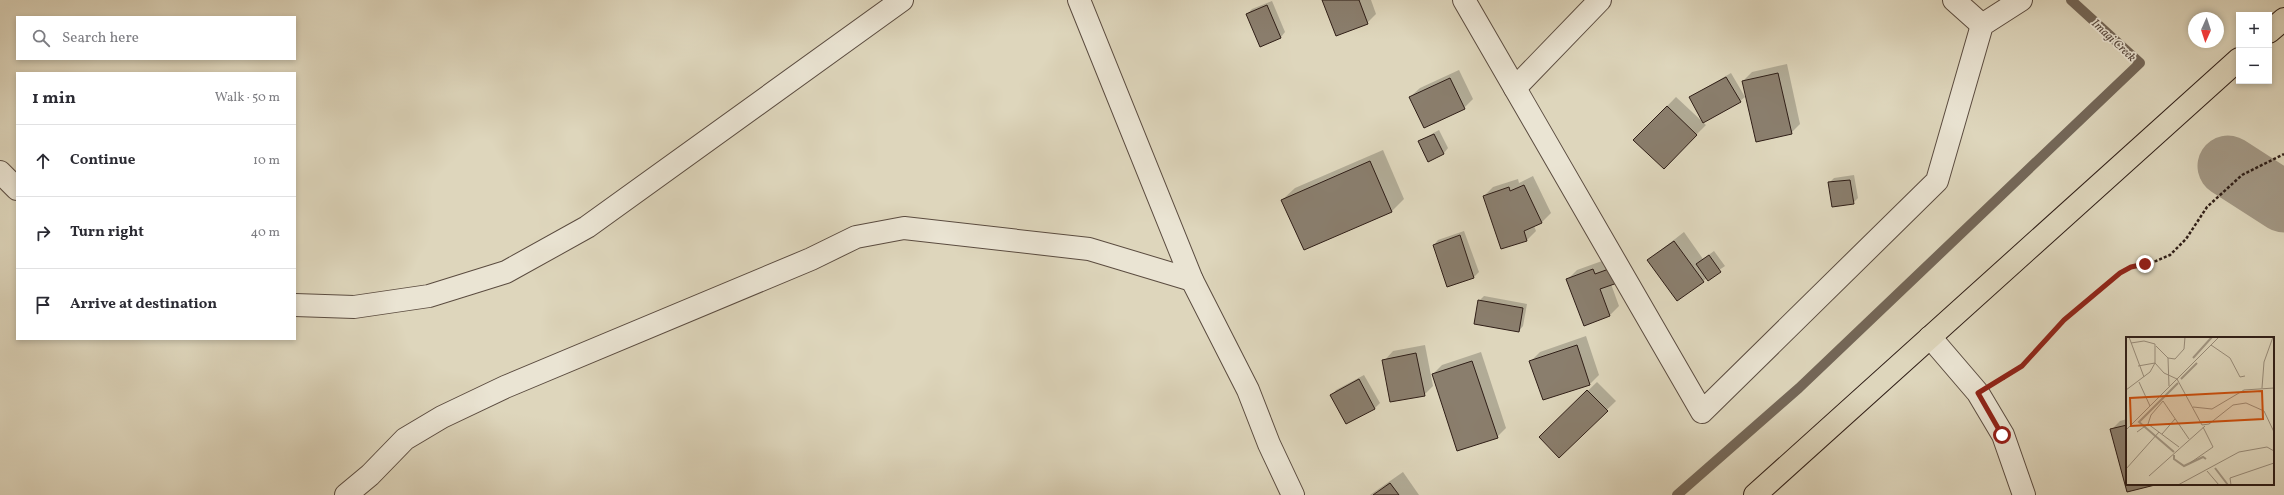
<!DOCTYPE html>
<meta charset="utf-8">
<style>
:root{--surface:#fff;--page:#f7f7f7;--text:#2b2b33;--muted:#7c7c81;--line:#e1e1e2}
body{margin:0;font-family:Vollkorn,serif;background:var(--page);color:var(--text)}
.controls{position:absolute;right:12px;top:12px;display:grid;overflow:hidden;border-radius:0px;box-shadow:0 2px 6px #0003}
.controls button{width:36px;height:36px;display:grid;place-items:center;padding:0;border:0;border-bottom:1px solid var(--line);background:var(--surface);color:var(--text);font:20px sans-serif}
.compass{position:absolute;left:2188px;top:12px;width:36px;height:36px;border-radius:50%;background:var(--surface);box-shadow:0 2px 6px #0003;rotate:183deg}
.stop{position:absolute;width:12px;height:12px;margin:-9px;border:3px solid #8f2418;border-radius:50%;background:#fff}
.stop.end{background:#8f2418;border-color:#fff;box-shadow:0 1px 4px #0008}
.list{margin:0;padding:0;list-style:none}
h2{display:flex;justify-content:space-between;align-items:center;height:52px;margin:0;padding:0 16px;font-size:17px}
h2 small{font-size:13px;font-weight:400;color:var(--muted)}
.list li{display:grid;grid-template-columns:26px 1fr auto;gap:12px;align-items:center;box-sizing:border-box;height:72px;padding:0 16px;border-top:1px solid var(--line)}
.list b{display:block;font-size:15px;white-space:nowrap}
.list em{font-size:13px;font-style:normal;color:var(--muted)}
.icon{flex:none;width:22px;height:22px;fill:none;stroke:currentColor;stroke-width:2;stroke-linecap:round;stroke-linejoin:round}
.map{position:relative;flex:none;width:2284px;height:495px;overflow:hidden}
.search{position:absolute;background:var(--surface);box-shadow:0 2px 6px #0003;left:16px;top:16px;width:280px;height:44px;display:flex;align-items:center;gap:10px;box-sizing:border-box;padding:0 14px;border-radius:0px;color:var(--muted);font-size:15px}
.panel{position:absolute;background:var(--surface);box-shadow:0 2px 6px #0003;left:16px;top:72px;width:280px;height:268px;border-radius:0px}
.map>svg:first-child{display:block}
.shadow{fill:#0003}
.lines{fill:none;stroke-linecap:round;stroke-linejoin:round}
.stream{stroke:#746758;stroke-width:10}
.river{stroke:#a29784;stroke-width:61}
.building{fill:#8a7e6d;stroke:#2f1e17}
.minor-casing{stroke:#5b4c40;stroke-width:24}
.highway-casing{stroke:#2f1e17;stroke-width:24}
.path{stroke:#2f1e17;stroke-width:2.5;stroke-dasharray:3 2;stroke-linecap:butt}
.minor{stroke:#eae4d3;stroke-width:22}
.highway{stroke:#ded6bc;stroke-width:22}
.route{stroke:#8f2418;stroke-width:5}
.labels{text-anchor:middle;stroke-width:3.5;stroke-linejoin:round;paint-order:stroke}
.water-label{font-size:12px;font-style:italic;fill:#57483d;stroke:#eae4d3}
.inset-river{fill:none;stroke:#a29784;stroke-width:2}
.inset-road{fill:none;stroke:#988c7a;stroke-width:1}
.view{fill:#cc500e;fill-opacity:0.15;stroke:#cc500e;stroke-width:2}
.inset-edge{fill:none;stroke:#2f1e17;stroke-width:2}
</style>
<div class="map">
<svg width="2284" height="495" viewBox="0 0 2284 495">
<rect width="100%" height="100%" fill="#ded6bc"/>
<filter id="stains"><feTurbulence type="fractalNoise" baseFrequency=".005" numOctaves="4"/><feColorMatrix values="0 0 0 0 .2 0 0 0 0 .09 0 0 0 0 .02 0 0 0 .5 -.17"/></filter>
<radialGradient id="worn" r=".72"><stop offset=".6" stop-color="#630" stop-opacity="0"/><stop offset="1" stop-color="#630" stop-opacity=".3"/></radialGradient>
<g class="shadow">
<path d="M1323,0H1371L1376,14L1367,23Z"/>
<path d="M1272,1L1285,32L1281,37L1247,14L1252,9Z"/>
<path d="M1787,64L1800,124L1791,133L1743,81L1752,72Z"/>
<path d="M1459,70L1473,99L1464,108L1410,97L1420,88Z"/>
<path d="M1731,73L1745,97L1740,101L1690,97Z"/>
<path d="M1676,97L1706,125L1664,167L1635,139Z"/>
<path d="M1439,130L1448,148L1444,153L1419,141Z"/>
<path d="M1383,150L1404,199L1392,211L1304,249L1282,200L1295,188Z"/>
<path d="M1854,175L1858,198L1853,203L1829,183L1834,178Z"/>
<path d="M1533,176L1551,213L1542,222L1534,226L1536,231L1527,240L1484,196L1493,187L1518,179L1519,183Z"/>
<path d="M1464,231L1479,272L1474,277L1447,286L1434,245L1438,240Z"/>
<path d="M1684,232L1703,259L1714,251L1725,266L1703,281L1648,260Z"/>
<path d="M1626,257L1631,271L1611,284L1619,306L1610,315L1584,324L1568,279L1577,270L1602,261L1604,266Z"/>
<path d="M1484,296L1527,304L1523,326L1519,331L1479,301Z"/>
<path d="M1586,336L1599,375L1590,384L1531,361L1540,352Z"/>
<path d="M1425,345L1433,386L1424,395L1384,361L1393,351Z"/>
<path d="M1481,352L1506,428L1497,437L1433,374L1442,365Z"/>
<path d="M1364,375L1380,403L1375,408L1346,423L1332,395L1336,390Z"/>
<path d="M1597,382L1616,401L1559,456L1540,437Z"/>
<path d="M2127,419V484H2155L2127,491L2111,430L2120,421Z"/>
<path d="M1403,472L1419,495H1370Z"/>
</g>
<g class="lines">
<path class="stream" d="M1677,495L1799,388L2140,63L2071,0"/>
<path class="river" d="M2228,166L2284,202"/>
</g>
<g class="building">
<path d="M1322,0H1359L1368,24L1336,36Z"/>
<path d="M1267,5L1281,38L1260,47L1246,14Z"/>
<path d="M1778,73L1792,134L1756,142L1742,81Z"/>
<path d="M1726,77L1741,102L1703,123L1689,97Z"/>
<path d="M1450,78L1465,109L1424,128L1409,97Z"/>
<path d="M1667,106L1697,135L1664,169L1633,140Z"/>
<path d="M1434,134L1444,154L1428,162L1418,141Z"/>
<path d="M1370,161L1392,212L1304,250L1281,200Z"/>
<path d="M1850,180L1854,204L1832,207L1828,182Z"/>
<path d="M1524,185L1542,223L1524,231L1527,241L1501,249L1483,196L1509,187L1510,191Z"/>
<path d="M1460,235L1474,278L1447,287L1433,245Z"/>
<path d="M1674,241L1704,282L1677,301L1647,260Z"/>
<path d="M1709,255L1721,272L1708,281L1696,264Z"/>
<path d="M1617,266L1623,281L1600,289L1610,316L1584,326L1566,279L1593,269L1595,274Z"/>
<path d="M1478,300L1523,308L1519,332L1474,324Z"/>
<path d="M1577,345L1590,385L1543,400L1529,361Z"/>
<path d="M1416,353L1425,396L1390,402L1382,360Z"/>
<path d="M1472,361L1498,438L1457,451L1432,374Z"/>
<path d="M1359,379L1375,409L1346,424L1330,395Z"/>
<path d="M1587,390L1608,411L1559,458L1539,437Z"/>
<path d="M2127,425V484H2159L2127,492L2110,429Z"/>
<path d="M1390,483L1399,495H1373Z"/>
</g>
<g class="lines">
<g class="minor-casing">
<g id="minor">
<path d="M1079,0L1192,280L1248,390L1269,444L1293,495"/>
<path d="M1464,0L1702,412L1937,181L1982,25L2021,0"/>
<path d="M1954,0L1982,25"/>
<path d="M1515,88L1600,0"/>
<path d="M0,172L17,189"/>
<path d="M295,305L354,307L429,296L506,272L587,227L902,0"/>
<path d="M1930,337L1978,393L2003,435L2024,495"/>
<path d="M346,495L370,475L405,439L442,417L505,387L811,259L856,237L904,228L1089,249L1192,280"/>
</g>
</g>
<g class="highway-casing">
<g id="highway">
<path d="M2269,32L2284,19"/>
<path d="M1755,495L2239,59"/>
</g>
</g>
<path class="path" d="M2003,379L2022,365L2064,320L2120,273L2131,267L2156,261L2170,255L2186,239L2207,207L2242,175L2284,154"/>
<use href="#minor" class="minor"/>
<use href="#highway" class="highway"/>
</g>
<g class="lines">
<path class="route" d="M2002,435L1978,393L2022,366L2064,320L2120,273L2131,267L2145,264"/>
</g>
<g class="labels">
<g class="water-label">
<text transform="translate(2114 40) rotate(43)" y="4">Imagi Creek</text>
</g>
</g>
<g transform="translate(2126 337)">
<rect width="148" height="148" fill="#ded6bc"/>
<path class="inset-river" d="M67,21L86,0M55,42L71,26M48,115L13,85L52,46M48,118V122L58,129L77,120L80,122M89,131L102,148"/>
<path class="inset-road" d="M3,0L18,40M85,8L104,21L114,40L119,39M30,9L42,21L49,22L58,12L59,0M42,21L43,49M12,29L29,26L38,36L51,42L76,88L83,87L107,68L120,66L138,74L148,95M13,45L24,69M136,51L138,25L147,0M0,53L24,35L29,26V7L18,4L5,6M67,70L86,72L118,53L148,51M22,87L53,110M0,93L93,0M11,95L22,87L25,78L37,64L63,102M36,97L49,82M64,126L87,110L77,90M0,132L33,95M81,134L93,148M23,139L79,89M52,148L113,115L141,110L148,114M105,148L104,141L148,126"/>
<path class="view" d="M136,54L137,82L5,89L4,61Z"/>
<rect width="148" height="148" class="inset-edge"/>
</g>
<rect width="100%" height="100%" filter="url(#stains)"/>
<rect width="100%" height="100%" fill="url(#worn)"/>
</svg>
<div class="controls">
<button>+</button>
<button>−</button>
</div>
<svg class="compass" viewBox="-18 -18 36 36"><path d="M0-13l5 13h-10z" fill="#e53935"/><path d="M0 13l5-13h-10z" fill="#7c7c81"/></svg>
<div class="stop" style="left:2002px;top:435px"></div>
<div class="stop end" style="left:2145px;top:264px"></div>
<div class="search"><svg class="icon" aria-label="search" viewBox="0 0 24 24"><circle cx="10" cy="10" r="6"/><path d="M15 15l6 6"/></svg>Search here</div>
<section class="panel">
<h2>1 min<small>Walk · 50 m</small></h2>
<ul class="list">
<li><svg class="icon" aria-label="ahead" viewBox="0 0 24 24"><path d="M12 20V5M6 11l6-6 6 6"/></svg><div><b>Continue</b></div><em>10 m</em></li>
<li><svg class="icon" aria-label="right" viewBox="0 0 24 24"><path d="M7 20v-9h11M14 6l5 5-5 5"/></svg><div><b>Turn right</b></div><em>40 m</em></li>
<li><svg class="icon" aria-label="arrive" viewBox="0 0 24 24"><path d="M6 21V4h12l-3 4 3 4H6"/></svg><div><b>Arrive at destination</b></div></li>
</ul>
</section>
</div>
